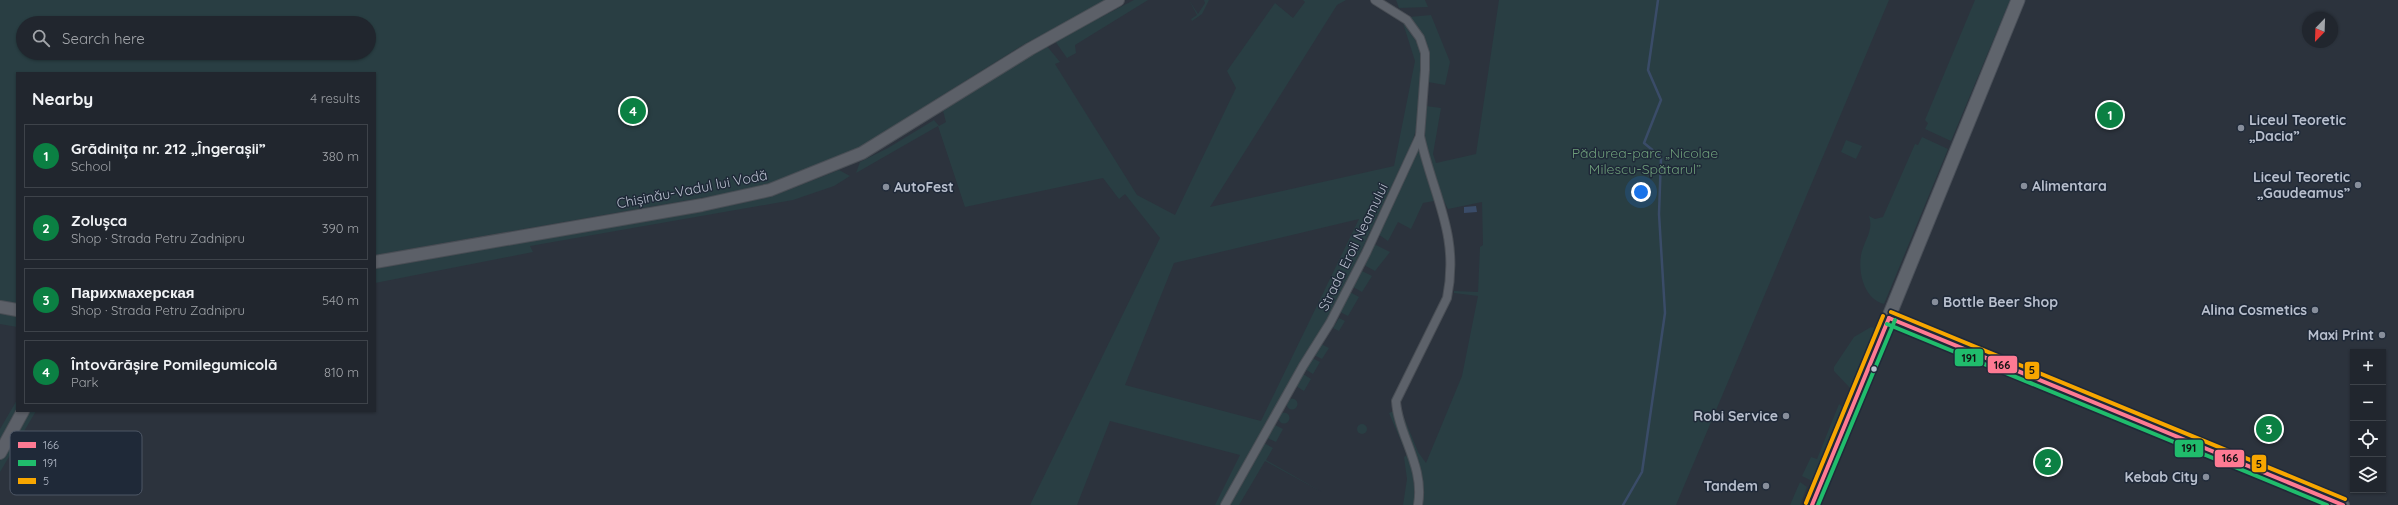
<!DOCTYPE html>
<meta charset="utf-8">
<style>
:root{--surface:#21262e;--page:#2d323a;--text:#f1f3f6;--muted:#a2a5aa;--line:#3e434a;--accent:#0b8043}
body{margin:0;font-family:Quicksand,sans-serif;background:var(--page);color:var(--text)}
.controls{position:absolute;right:12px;bottom:12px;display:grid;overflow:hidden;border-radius:0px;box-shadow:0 1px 3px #0004}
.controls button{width:36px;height:36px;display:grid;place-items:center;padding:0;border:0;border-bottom:1px solid var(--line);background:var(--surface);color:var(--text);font:20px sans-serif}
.compass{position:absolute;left:2302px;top:12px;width:36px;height:36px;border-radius:50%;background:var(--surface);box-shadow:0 1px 3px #0004;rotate:203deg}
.you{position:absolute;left:1641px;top:192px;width:14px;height:14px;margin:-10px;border:3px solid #fff;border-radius:50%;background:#1a73e8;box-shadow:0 0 0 6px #1a73e833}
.badge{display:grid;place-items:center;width:26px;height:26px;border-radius:50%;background:var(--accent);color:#fff;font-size:13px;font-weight:700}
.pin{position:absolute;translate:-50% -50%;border:2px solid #fff;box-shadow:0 1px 4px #0006}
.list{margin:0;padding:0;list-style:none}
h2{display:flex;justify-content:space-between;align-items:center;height:52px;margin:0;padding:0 16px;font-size:17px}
h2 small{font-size:13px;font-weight:400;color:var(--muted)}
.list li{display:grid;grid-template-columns:26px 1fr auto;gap:12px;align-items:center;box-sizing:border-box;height:64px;margin:0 8px 8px;padding:0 8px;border:1px solid var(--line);border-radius:0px}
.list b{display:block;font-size:15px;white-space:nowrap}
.list p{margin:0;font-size:13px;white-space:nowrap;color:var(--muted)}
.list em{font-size:13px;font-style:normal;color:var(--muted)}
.icon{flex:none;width:22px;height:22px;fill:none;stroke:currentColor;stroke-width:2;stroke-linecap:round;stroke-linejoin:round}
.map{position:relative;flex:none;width:2398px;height:505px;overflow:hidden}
.search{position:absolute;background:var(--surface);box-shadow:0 1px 3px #0004;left:16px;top:16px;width:360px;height:44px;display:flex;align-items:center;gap:10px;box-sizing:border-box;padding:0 14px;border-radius:22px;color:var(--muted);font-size:15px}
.panel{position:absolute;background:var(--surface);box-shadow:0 1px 3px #0004;left:16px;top:72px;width:360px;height:340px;border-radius:0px}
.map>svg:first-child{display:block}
.green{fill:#293e43;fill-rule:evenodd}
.water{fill:#3a4c68}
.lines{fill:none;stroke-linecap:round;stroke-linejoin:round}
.stream{stroke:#3a4c68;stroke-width:2.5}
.street-casing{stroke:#494e55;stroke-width:10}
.secondary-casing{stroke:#494e55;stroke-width:14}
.primary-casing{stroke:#4a5059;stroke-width:15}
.street{stroke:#5d626a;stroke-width:8}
.secondary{stroke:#5c6068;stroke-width:12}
.primary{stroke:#5f646c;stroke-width:13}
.bus-1-casing{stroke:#1f2938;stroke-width:7}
.bus-2-casing{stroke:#1f2938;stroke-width:7}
.bus-3-casing{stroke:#1f2938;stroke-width:7}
.bus-1{stroke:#fe7a93;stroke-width:4}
.bus-2{stroke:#20bc6c;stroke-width:4}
.bus-3{stroke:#f7a600;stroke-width:4}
.poi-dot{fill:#878e9b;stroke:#1f2938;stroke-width:1.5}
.bus-dot{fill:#b8bfcd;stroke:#1f2938;stroke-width:1.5}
.labels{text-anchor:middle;stroke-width:3;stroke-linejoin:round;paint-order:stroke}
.poi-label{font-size:14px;font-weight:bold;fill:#b8bfcd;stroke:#1f2938;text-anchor:end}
.park-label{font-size:14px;fill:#6e9e7a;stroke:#1f2938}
.street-label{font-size:14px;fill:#b8bfcd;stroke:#1f2938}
.key{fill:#1f2938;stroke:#4d5665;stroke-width:1}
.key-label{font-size:11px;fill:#b8bfcd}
.line-badge{stroke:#1f2938;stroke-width:1.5}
.pale-badge-label{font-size:11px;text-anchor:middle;font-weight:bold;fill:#111}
</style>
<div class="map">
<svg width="2398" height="505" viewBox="0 0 2398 505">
<rect width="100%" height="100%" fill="#2c333d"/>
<g class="green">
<path d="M0,0H1107L1023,45L858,148L773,182L740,191L375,255V73H17V303L0,301ZM23,23H369V53H23Z"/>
<path d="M1134,0H1148L1075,45L1076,53L1067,58L1055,41Z"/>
<path d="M1189,0L1198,14L1205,3L1204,0H1209L1202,14L1192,21L1191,19L1197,15Z"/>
<path d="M1303,0H1346L1337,5L1210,207L1394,166L1415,61L1403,23L1421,48L1422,55L1416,130L1411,145L1328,322L1308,351L1222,505H1215L1240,455L1110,421L1077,505H1030L1160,238L1125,194L1119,199L1103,178L965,207L938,126L856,173L860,162L888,148L934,120L939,126L946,122L943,111L1046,45L1060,62L1055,64L1137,195L1175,215L1236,88L1227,71L1275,3L1293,18L1305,2ZM1359,219L1261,421L1125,385L1174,263Z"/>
<path d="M1396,0H1425L1428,7L1399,8Z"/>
<path d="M1499,0H1889L1676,505H1422L1416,456L1403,415L1418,452L1426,463L1462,376L1478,296L1454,293V291L1478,292L1480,247L1483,245L1482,202L1448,209L1435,184L1423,134L1426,106L1441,108L1433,154L1436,163L1476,154Z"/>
<path d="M1975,0H2010L1951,141L1925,129L1928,123L1925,120Z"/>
<path d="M1431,15L1450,62L1445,85L1428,82L1427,48L1409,17Z"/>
<path d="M1922,137L1948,149L1884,304C1864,299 1858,273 1861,255C1864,240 1874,231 1869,216L1875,219L1883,217L1915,144L1918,145Z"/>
<path d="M1846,140L1862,146L1856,159L1841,152Z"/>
<path d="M1418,147L1434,201L1423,203L1411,229L1398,222L1388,241L1378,234Z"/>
<path d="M839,170L850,176L834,186L793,200L530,246L533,252L375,283V269L738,204L773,196Z"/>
<path d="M1374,244L1390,252L1375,271L1364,265Z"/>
<path d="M1362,271L1372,276L1362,292L1353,287Z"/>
<path d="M1350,292L1359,297L1348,316L1340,312Z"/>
<path d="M0,314L17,316V327L0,324Z"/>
<path d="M1339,318L1345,321L1339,331L1333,328Z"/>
<path d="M1871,327L1875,328L1850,388L1834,371V367L1854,337Z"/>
<path d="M1321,344L1329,348L1322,359L1314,355Z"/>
<path d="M1312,358L1320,362L1313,374L1305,369Z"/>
<path d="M1303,374L1311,379L1304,391L1296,386Z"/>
<circle cx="1292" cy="404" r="5.5"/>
<path d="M17,400V411L0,443V429Z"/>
<path d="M1839,404L1842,407L1812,481L1802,476L1811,457L1817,459Z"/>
<path d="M28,411H36L0,472V461Z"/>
<path d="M1394,411L1413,469L1415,505H1403L1407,479L1404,457L1407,455L1389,413Z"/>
<circle cx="1284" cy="418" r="5.5"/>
<circle cx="1362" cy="429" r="5"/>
<path d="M1275,425L1283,429L1276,442L1267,438Z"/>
<path d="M1264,443L1273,448L1266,460L1322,492L1265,461L1239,505H1230Z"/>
<path d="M1800,482L1807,487L1800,505H1790Z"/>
</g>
<path class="water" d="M1476,206L1477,212L1464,213V207Z"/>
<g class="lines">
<path class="stream" d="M1623,505L1642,472L1665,313L1659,214L1661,157L1644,143L1661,100L1648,70L1658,0"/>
<g class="street-casing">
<g id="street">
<path d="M1225,505L1303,366L1330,323L1366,253L1420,136L1425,70V53L1420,38L1407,20L1375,0"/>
<path d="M1418,505C1425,466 1398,435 1396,401L1447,298C1460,234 1433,196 1420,136"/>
</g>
</g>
<g class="secondary-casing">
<g id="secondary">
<path d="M375,262L702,205L770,190L862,153L1030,49L1118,0"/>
<path d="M0,307L17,310"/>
<path d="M1889,318L2343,505"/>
<path d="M0,453L23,411"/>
</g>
</g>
<g class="primary-casing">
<path id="primary" d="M1812,505L2018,0"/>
</g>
<use href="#street" class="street"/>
<use href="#secondary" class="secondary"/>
<use href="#primary" class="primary"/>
<g class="bus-1-casing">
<g id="bus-1">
<path d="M1889,318L2343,505"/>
<path d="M1812,505L1889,318"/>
</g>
</g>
<g class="bus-2-casing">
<g id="bus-2">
<path d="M1887,324L2327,505"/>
<path d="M1818,505L1895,320"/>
</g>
</g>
<g class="bus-3-casing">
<g id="bus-3">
<path d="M1891,312L2345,499"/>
<path d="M1806,503L1883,316"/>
</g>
</g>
<use href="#bus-1" class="bus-1"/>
<use href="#bus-2" class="bus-2"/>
<use href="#bus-3" class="bus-3"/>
</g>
<g class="poi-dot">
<circle cx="2241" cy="128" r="4"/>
<circle cx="2358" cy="185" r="4"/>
<circle cx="2024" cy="186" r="4"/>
<circle cx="886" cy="187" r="4"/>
<circle cx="1935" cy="302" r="4"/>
<circle cx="2315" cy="310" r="4"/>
<circle cx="2382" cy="335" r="4"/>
<circle cx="1786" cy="416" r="4"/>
<circle cx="2206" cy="477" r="4"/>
<circle cx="1766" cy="486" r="4"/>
</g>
<circle class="bus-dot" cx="1874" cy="369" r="3.5"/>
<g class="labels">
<g class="poi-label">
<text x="2249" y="125" text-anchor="start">Liceul Teoretic<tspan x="2249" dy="16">„Dacia”</tspan></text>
<text x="2350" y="182">Liceul Teoretic<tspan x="2350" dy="16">„Gaudeamus”</tspan></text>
<text x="2032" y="191" text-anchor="start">Alimentara</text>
<text x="894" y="192" text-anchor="start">AutoFest</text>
<text x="1943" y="307" text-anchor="start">Bottle Beer Shop</text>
<text x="2307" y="315">Alina Cosmetics</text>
<text x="2374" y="340">Maxi Print</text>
<text x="1778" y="421">Robi Service</text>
<text x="2198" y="482">Kebab City</text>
<text x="1758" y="491">Tandem</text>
</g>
<g class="park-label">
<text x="1645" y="158">Pădurea-parc „Nicolae<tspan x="1645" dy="16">Milescu-Spătarul”</tspan></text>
</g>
<g class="street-label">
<text transform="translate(692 189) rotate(-11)" y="5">Chișinău-Vadul lui Vodă</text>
<text transform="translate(1353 247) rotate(-64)" y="5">Strada Eroii Neamului</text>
</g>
</g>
<rect x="10" y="431" width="132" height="64" rx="6" class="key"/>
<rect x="18" y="442" width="18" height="6" fill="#fe7a93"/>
<rect x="18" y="460" width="18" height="6" fill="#20bc6c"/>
<rect x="18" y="478" width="18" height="6" fill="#f7a600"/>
<g class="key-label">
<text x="43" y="449">166</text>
<text x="43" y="467">191</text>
<text x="43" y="485">5</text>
</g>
<g class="line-badge">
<rect x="1954" y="348" width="30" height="19" rx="4" fill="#20bc6c"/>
<rect x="1987" y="355" width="31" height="19" rx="4" fill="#fe7a93"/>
<rect x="2024" y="361" width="16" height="19" rx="4" fill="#f7a600"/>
<rect x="2174" y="439" width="30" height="19" rx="4" fill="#20bc6c"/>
<rect x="2214" y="449" width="31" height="19" rx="4" fill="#fe7a93"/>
<rect x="2251" y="454" width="16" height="19" rx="4" fill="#f7a600"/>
</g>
<g class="pale-badge-label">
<text x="1969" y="362">191</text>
<text x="2002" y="369">166</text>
<text x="2032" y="374">5</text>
<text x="2189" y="452">191</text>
<text x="2230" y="462">166</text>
<text x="2259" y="468">5</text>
</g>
</svg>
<div class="controls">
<button>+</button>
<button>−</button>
<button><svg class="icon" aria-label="locate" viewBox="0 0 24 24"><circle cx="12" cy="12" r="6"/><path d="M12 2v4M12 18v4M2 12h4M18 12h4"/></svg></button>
<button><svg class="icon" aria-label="layers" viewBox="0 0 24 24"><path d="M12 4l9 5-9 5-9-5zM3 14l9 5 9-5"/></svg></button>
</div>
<svg class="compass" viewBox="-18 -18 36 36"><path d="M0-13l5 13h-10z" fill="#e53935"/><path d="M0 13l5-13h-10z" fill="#a2a5aa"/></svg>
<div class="you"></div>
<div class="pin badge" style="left:2110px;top:115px">1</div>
<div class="pin badge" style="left:2048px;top:462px">2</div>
<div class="pin badge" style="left:2269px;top:429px">3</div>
<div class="pin badge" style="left:633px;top:111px">4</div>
<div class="search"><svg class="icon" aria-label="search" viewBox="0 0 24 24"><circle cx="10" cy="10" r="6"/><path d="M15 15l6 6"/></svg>Search here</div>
<section class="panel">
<h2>Nearby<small>4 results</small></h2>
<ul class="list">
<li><span class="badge">1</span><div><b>Grădinița nr. 212 „Îngerașii”</b><p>School</p></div><em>380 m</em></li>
<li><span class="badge">2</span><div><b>Zolușca</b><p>Shop · Strada Petru Zadnipru</p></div><em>390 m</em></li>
<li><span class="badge">3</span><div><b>Парихмахерская</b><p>Shop · Strada Petru Zadnipru</p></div><em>540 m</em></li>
<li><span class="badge">4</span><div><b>Întovărășire Pomilegumicolă</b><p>Park</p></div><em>810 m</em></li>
</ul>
</section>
</div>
